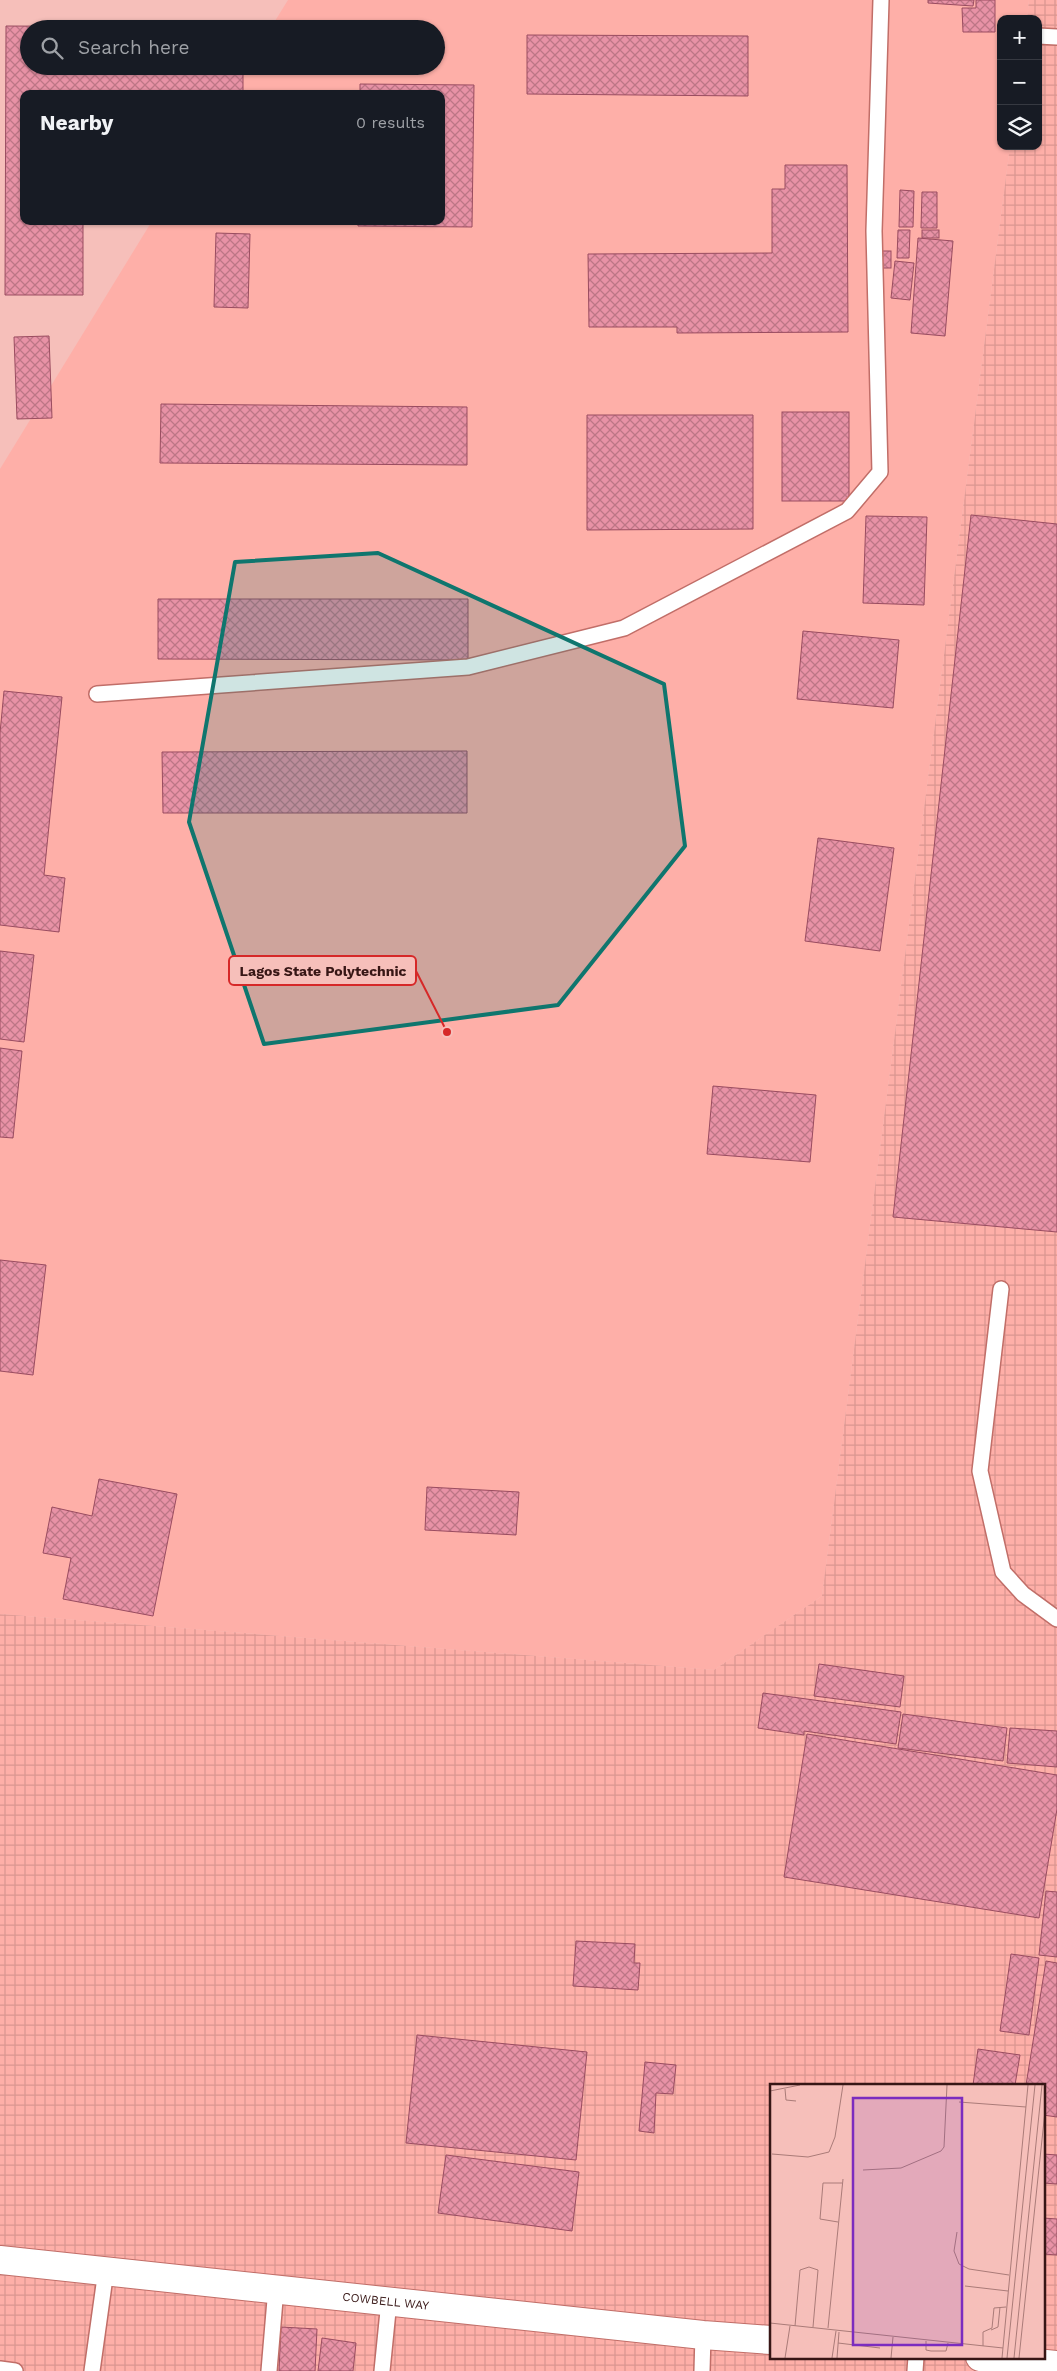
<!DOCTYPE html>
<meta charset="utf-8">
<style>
:root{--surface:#171b24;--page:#242831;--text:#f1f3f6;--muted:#9ea1a6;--line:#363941}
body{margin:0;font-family:"Work Sans",sans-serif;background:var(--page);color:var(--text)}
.controls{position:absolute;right:15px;top:15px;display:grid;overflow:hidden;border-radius:10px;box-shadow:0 1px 4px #0004}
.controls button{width:45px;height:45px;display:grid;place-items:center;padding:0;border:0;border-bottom:1px solid var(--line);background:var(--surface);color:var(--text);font:25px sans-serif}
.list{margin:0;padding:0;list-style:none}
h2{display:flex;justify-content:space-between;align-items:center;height:65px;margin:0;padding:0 20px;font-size:21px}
h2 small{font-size:16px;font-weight:400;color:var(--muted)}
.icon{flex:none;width:28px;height:28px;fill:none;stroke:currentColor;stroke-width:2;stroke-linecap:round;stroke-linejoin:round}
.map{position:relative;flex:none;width:1057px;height:2371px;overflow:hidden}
.search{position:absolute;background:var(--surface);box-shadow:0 1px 4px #0004;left:20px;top:20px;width:425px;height:55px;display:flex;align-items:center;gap:12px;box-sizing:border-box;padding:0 18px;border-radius:28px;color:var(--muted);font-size:19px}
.panel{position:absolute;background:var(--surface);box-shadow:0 1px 4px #0004;left:20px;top:90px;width:425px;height:135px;border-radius:10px}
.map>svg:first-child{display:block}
.built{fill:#feafa8}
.industrial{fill:url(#industrial-grid);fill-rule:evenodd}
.building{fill:url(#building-cross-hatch);stroke:#9a4c60}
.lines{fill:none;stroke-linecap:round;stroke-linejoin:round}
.lane-casing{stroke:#c16e68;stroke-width:18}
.secondary-casing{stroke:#c16e68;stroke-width:30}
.lane{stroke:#fff;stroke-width:15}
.secondary{stroke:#fff;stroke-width:28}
.marked{fill:#0f766e;fill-opacity:0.2;stroke:#0f766e;stroke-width:4;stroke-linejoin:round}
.labels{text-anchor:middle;stroke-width:4;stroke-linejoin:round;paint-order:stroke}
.street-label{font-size:12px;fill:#371615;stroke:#f6bfba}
.inset-road{fill:none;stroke:#aa7b78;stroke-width:1}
.view{fill:#7b2cbf;fill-opacity:0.15;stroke:#7b2cbf;stroke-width:2.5}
.inset-edge{fill:none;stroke:#371615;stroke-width:2.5}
.leader{fill:none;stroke:#d62828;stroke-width:2}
.callout-dot{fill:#d62828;stroke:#f6bfba;stroke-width:2}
.callout{fill:#f6bfba;stroke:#d62828;stroke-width:2}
.callout-label{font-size:14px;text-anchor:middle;font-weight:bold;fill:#371615}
</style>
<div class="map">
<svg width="1057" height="2371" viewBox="0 0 1057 2371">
<defs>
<pattern id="industrial-grid" width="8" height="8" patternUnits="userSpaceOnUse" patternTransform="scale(1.25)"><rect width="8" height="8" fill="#feafa8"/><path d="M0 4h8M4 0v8" fill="none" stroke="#da9690"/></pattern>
<pattern id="building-cross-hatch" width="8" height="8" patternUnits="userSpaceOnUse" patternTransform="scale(1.25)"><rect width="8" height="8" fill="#e892a6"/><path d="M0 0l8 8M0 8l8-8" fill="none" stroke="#bd7686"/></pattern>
</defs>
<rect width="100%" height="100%" fill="#f6bfba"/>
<path class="built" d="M288,0H1029L1027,19H1001V146H1010L822,1596L714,1670L0,1614V469L152,221H441V94H230L247,66H436V29H270Z"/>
<path class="industrial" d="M1029,0H1057V2371H0V1614L714,1670L822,1596L1010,146H1038V19H1027ZM771,2085H1043V2357H771Z"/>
<g class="building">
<path d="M928,0H974L973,6L928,3Z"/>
<path d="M976,0H995V32H963L962,8H976Z"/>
<path d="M6,26L243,27V29H29V66H243V94H24V221H83V295H5Z"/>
<path d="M527,35L748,36V96L527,94Z"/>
<path d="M360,84L474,85L472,227L358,226V221H441V94H360Z"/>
<path d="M785,165H847L848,332L677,333V327H589L588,254L772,253V189H785Z"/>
<path d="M900,190L914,191L913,227H899Z"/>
<path d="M922,192H937V228H921Z"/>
<path d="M898,230H910L909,258H897Z"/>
<rect x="922" y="230" width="17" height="8"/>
<path d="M216,233L250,234L248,308L214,307Z"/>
<path d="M918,238L953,241L945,336L911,333Z"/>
<rect x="879" y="251" width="12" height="17"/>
<path d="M895,261L914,263L910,300L891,298Z"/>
<path d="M49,336L52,418L17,419L14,337Z"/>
<path d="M161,404L467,407V465L160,463Z"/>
<rect x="782" y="412" width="67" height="89"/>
<path d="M587,415H753V529L587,530Z"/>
<path d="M971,515L1057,524V1232L893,1217Z"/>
<path d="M866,516L927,517L924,605L863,603Z"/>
<path d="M158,599H468V660L158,659Z"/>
<path d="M803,631L899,640L893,708L797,699Z"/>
<path d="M4,691L62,697L44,875L65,878L59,932L0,925V733Z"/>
<path d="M467,751V813H163L162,752Z"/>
<path d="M818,838L894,848L880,951L805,941Z"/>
<path d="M0,951L34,955L24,1042L0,1039Z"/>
<path d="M0,1048L22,1051L13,1138L0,1137Z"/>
<path d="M713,1086L816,1095L810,1162L707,1154Z"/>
<path d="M0,1260L46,1265L33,1375L0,1371Z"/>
<path d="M99,1479L177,1494L153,1616L63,1599L71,1558L43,1553L52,1507L92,1516Z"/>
<path d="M427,1487L519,1492L516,1535L425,1530Z"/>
<path d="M819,1664L904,1676L900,1707L814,1696Z"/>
<path d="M763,1693L901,1712L896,1744L804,1731V1735L758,1728Z"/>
<path d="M903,1714L1007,1728L1003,1761L898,1748Z"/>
<path d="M1010,1728L1057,1731V1767L1007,1763Z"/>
<path d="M807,1734L1057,1775V1809L1039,1918L784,1877Z"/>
<path d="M1046,1891L1057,1892V1957L1039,1955Z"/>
<path d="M576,1941L635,1944L634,1963H640L638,1990L573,1986Z"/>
<path d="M1011,1954L1039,1958L1029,2035L1000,2031Z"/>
<path d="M1046,1961L1057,1963V2117L1043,2115V2085H1026Z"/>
<path d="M417,2035L587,2052L576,2160L406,2143Z"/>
<path d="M978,2049L1020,2055L1015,2085H973Z"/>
<path d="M645,2062L676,2065L673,2094L656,2093L654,2133L639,2131Z"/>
<path d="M1043,2154L1057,2155V2184L1043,2183Z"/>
<path d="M446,2155L579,2172L572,2231L438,2213Z"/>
<path d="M1043,2218L1057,2219V2255L1043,2254Z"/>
<path d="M281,2327L317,2329L315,2371H279Z"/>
<path d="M322,2338L356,2343L353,2371H318Z"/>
</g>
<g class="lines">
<g class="lane-casing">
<g id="lane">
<path d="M1038,36L1057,37"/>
<path d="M97,694L468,667L624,628L847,511L880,472L874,231L881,0"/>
<path d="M1001,1289L980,1471L1003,1572L1023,1594L1057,1619"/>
<path d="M0,2369L15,2371"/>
<path d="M92,2371L106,2270"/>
<path d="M269,2371L276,2288"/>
<path d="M382,2371L389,2301"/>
<path d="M702,2371L703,2335"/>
<path d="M915,2371L916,2357"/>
</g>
</g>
<g class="secondary-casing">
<g id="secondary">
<path id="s1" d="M0,2260L703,2335L771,2340"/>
<path d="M980,2357L1057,2365"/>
</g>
</g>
<use href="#lane" class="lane"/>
<use href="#secondary" class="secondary"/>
</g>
<path class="marked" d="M378,553L664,684L685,846L558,1005L264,1044L189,822L235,562Z"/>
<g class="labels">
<g class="street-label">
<text dy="4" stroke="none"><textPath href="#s1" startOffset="388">COWBELL WAY</textPath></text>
</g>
</g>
<g transform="translate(770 2084)">
<rect width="275" height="275" fill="#f6bfba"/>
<path class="inset-road" d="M15,5L16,16L26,17M0,7L30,1M189,18L256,23M2,70L38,73L59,68L65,53L73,1M93,86L131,84L171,67L174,63L177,1M68,138L50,135L53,99H72M187,148L184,167L189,180L199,185L239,191M195,202L238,207M0,239L233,264M25,242L30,186L39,183L48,186L43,243M58,244L73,95M221,246L228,243L230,223M156,257V266L161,267H176L178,259M68,259L110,264M213,262V248L222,244L224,224L236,223M15,274L20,242M62,274L66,247M67,274L69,248M121,274L123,253M232,274L258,1M237,274L265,1M244,274L272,1M249,274L275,27"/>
<path class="view" d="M83,14H192V261H83Z"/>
<rect width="275" height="275" class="inset-edge"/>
</g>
<path class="leader" d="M447 1032L416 971"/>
<circle class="callout-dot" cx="447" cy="1032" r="5"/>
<rect class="callout" x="229" y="956" width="187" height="29" rx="5"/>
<g class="callout-label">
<text x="323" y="976">Lagos State Polytechnic</text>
</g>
</svg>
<div class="controls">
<button>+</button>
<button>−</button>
<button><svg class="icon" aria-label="layers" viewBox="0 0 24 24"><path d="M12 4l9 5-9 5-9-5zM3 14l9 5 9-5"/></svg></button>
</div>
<div class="search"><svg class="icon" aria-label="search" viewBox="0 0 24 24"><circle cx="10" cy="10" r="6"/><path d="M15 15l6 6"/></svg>Search here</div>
<section class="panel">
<h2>Nearby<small>0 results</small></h2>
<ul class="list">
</ul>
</section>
</div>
